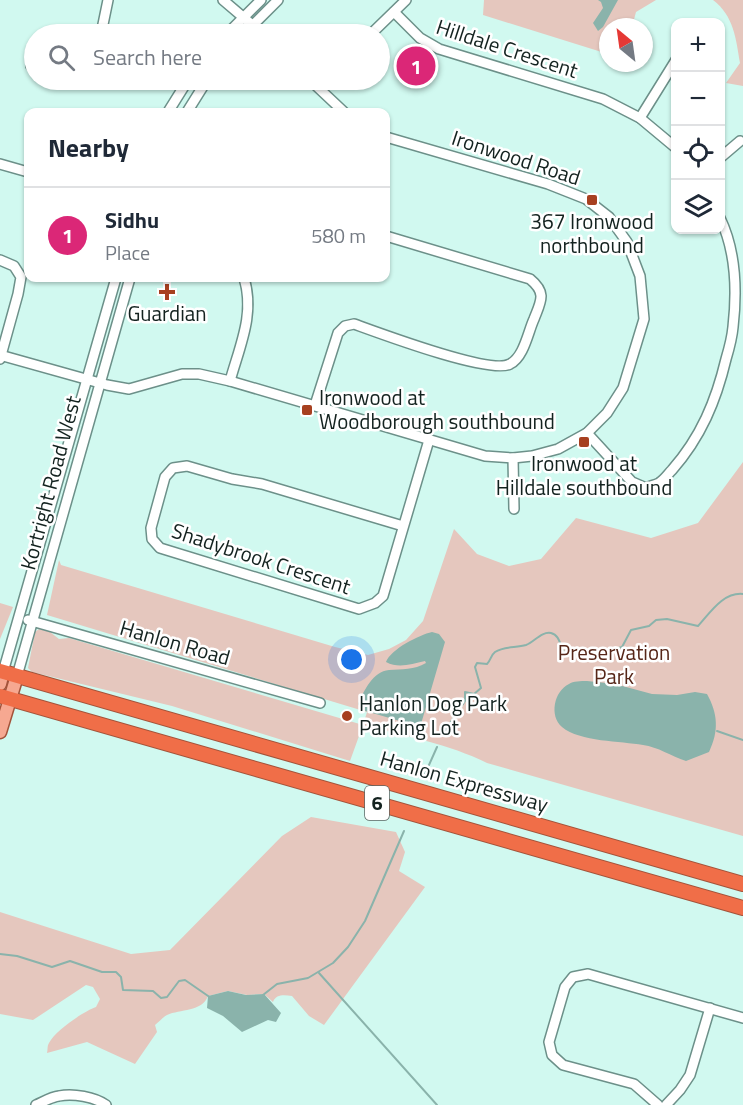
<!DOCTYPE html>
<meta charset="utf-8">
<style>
:root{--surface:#fff;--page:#f6f6f7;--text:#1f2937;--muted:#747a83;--line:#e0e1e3;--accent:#db2777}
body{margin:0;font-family:"Titillium Web",sans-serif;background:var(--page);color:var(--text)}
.controls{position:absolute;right:18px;top:18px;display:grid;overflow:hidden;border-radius:12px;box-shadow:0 2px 4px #0004}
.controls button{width:54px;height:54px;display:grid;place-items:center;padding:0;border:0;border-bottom:2px solid var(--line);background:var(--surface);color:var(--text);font:30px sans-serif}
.compass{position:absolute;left:599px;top:18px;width:54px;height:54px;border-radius:50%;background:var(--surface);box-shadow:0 2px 4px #0004;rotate:331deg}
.you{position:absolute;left:352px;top:660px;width:21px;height:21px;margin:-15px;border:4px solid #fff;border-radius:50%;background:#1a73e8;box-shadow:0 0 0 9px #1a73e833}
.badge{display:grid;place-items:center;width:39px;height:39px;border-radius:50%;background:var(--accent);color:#fff;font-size:20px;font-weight:700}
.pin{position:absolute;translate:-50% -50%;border:3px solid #fff;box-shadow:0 2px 6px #0006}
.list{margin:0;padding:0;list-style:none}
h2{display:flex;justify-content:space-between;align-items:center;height:78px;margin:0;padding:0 24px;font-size:26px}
h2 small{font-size:20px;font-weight:400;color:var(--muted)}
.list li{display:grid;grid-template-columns:39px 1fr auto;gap:18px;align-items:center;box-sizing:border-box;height:96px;padding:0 24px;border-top:2px solid var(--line)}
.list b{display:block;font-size:22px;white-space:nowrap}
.list p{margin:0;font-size:20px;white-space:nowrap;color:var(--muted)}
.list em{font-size:20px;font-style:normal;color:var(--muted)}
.icon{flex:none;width:33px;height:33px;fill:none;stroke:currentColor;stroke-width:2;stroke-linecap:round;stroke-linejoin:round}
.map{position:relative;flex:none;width:743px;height:1105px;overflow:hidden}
.search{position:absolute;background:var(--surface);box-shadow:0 2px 4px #0004;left:24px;top:24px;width:366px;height:66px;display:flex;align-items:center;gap:15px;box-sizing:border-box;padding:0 21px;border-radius:33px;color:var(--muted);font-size:22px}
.panel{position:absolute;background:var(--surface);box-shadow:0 2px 4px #0004;left:24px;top:108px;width:366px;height:174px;border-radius:12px}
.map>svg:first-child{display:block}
.green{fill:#e5c7be}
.water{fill:#8ab3ab}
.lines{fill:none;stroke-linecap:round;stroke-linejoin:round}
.stream{stroke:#8ab3ab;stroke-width:2}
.minor-casing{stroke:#6c9089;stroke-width:12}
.major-casing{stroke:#a3533a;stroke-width:15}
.highway-casing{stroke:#a3533a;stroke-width:16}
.minor{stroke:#fff;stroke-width:9}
.major{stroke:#f6a891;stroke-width:12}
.highway{stroke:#f06e48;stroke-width:14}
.poi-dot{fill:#a74020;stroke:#fff;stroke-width:2}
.labels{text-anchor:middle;stroke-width:5;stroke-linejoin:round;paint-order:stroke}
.shield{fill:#fff;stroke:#5a6462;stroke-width:1.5}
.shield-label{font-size:20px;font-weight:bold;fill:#13221f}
.street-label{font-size:21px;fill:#13221f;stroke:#fff}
.poi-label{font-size:21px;fill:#13221f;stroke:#fff}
.park-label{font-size:21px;fill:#562618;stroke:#fff}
</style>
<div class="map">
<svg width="743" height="1105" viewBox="0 0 743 1105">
<rect width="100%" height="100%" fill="#d1f9f0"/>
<g class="green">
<path d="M484,0H656L636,12L632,27H608V54L483,15Z"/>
<path d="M713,0H743V86L726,83L740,63C736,39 734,16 713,0Z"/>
<path d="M743,462V836L487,763C449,744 405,736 363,725L350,761L172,706L32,672L28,668L35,632L39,629L50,632L59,639L69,638L363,725L367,712L47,615L59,560L61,565L335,647L368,655L389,649L406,640L423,621L454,529L477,554L509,566L541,559L576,518L651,538L698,523Z"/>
<path d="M0,603L13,607L0,639Z"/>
<path d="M311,817L396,832L405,852L399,871L425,887L324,1025L309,1016L292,996C284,995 276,994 273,1002L264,994L247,995L228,991L208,996C202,1012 180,1009 167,1015C163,1017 159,1022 155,1025L157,1032L135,1064L87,1042L47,1053C48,1049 47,1046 49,1043C55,1031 84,1011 96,1007L100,999L93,987L86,985L33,1020L0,1014V912L131,954L170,950L282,836Z"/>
</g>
<g class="water">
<path d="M598,0H618L603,27L598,31L593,23L603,8L601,2Z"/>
<path d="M432,632L439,634L445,642L421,724L417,726L362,710L358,704C364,691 373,671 389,670C402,669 414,670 426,663L425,661C411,664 399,669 386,662C391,649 419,635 432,632Z"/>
<path d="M587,681L615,684L652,694L677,695L695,692L707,694C718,714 719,731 709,752L686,761C671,756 658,747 643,745C621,741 580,742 562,727C549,716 554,691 569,684C573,681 581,681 587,681Z"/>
<path d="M228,991L246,995L264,994L281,1013L276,1022L268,1020L242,1032L223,1016L207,1008L208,996Z"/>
</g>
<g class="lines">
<g class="stream">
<path d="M717,731L743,740"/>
<path d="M442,735L465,701V692L474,694L481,688L475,667L477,663L487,664C491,660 491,655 495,652C504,646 516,648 526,645C534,642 542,631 551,633C561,635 560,649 566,655L579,653L586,657L589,656L596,652L609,651L622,647L631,630L649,626L656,620L667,619L698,626C710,613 723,592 743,594"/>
<path d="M425,774L437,747"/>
<path d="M0,954L17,956L52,967L70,961L102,972H116L121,977L123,990L153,991L161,998L167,997L179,981L185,980L211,998"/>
<path d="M319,973L437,1105"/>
<path d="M263,995L277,984L308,978L333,963L348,947L365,921L404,831"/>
</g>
<g class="minor-casing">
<g id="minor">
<path d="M223,0L263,34"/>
<path d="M394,12L420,38L439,49L603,99L640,118L676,148"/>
<path d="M101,34L108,0"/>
<path d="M227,34L261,0"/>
<path d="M244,34L278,0"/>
<path d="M371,34L406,0"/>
<path d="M31,66L34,68"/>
<path d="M62,80L74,84L84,80"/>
<path d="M310,80L344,112"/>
<path d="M168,112L188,80"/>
<path d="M187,112L207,80"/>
<path d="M640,118L676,60"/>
<path d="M720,158L740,141"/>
<path d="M0,164L28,172"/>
<path d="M0,260L14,266L21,277L18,294L0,359"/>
<path d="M0,355L107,385L129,389L182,374H199L230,381L485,456L513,458L532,456L558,449L587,433L607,413L623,388L644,319L640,276L627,242L609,217L586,199L548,184L386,137"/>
<path d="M230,381C240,345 255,314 244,278"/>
<path d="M315,405L338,333L345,326L354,324C379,333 491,375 510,364C524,357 528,332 534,319C541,301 547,293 530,279L386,236"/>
<path d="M587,433L632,482L646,488C650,486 655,485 659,483C664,480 668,474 672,470C701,437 716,401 726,359C729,349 732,338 733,327C737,292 736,251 720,218"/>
<path d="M513,458L514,509"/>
<path d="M403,526L262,484L232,479L187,466L173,468L165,477L151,528L152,539L160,548L359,609L375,603L383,596L429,440"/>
<path d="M28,620L320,703"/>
<path d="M3,672L116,278"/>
<path d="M17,676L130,278"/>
<path d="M36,1105C43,1102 51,1097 59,1096C73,1093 95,1097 106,1105"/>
<path d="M658,1105L634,1084L563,1065L552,1055L549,1042L565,987L573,977L588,974L743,1018"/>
<path d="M666,1105L680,1090L690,1075L710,1008"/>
</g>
</g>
<g class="major-casing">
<g id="major">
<path d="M0,684L3,672"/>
<path d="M0,732L17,676"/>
</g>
</g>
<g class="highway-casing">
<g id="highway">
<path d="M0,671L743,884"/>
<path d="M0,696L743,908"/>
</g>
</g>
<use href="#minor" class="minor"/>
<use href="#major" class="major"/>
<use href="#highway" class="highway"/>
</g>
<g class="poi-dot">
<rect x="586" y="194" width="12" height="12" rx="3"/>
<path d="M164 283h6v6h6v6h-6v6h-6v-6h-6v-6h6z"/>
<rect x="301" y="404" width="12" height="12" rx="3"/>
<rect x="578" y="436" width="12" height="12" rx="3"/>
<circle cx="347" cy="716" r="6"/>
</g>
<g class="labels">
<rect class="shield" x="365" y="786" width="24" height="34" rx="4.5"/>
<g class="shield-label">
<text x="377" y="810">6</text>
</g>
<g class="street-label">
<text transform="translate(507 49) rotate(18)" y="7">Hilldale Crescent</text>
<text transform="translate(516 158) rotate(18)" y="7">Ironwood Road</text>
<text transform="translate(51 483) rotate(-75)" y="7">Kortright Road West</text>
<text transform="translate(261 559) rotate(18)" y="7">Shadybrook Crescent</text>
<text transform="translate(175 643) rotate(16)" y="7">Hanlon Road</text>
<text transform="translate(464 782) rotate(16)" y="7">Hanlon Expressway</text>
</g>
<g class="poi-label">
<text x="592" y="229">367 Ironwood<tspan x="592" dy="24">northbound</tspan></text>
<text x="167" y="321">Guardian</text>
<text x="319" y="405" text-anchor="start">Ironwood at<tspan x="319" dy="24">Woodborough southbound</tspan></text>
<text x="584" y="471">Ironwood at<tspan x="584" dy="24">Hilldale southbound</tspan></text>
<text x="359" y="711" text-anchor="start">Hanlon Dog Park<tspan x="359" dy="24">Parking Lot</tspan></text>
</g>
<g class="park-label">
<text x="614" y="660">Preservation<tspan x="614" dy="24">Park</tspan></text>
</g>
</g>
</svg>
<div class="controls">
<button>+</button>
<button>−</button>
<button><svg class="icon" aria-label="locate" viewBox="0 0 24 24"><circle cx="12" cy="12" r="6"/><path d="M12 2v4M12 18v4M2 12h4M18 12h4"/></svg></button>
<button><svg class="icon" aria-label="layers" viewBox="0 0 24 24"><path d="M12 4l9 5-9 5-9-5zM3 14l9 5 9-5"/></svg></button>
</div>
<svg class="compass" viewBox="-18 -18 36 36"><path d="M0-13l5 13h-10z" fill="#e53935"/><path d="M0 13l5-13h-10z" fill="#747a83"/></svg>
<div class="you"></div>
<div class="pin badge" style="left:416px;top:66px">1</div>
<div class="search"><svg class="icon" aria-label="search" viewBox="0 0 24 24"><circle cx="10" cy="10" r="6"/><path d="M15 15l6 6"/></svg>Search here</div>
<section class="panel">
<h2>Nearby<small></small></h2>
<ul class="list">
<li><span class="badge">1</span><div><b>Sidhu</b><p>Place</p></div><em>580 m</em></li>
</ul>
</section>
</div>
